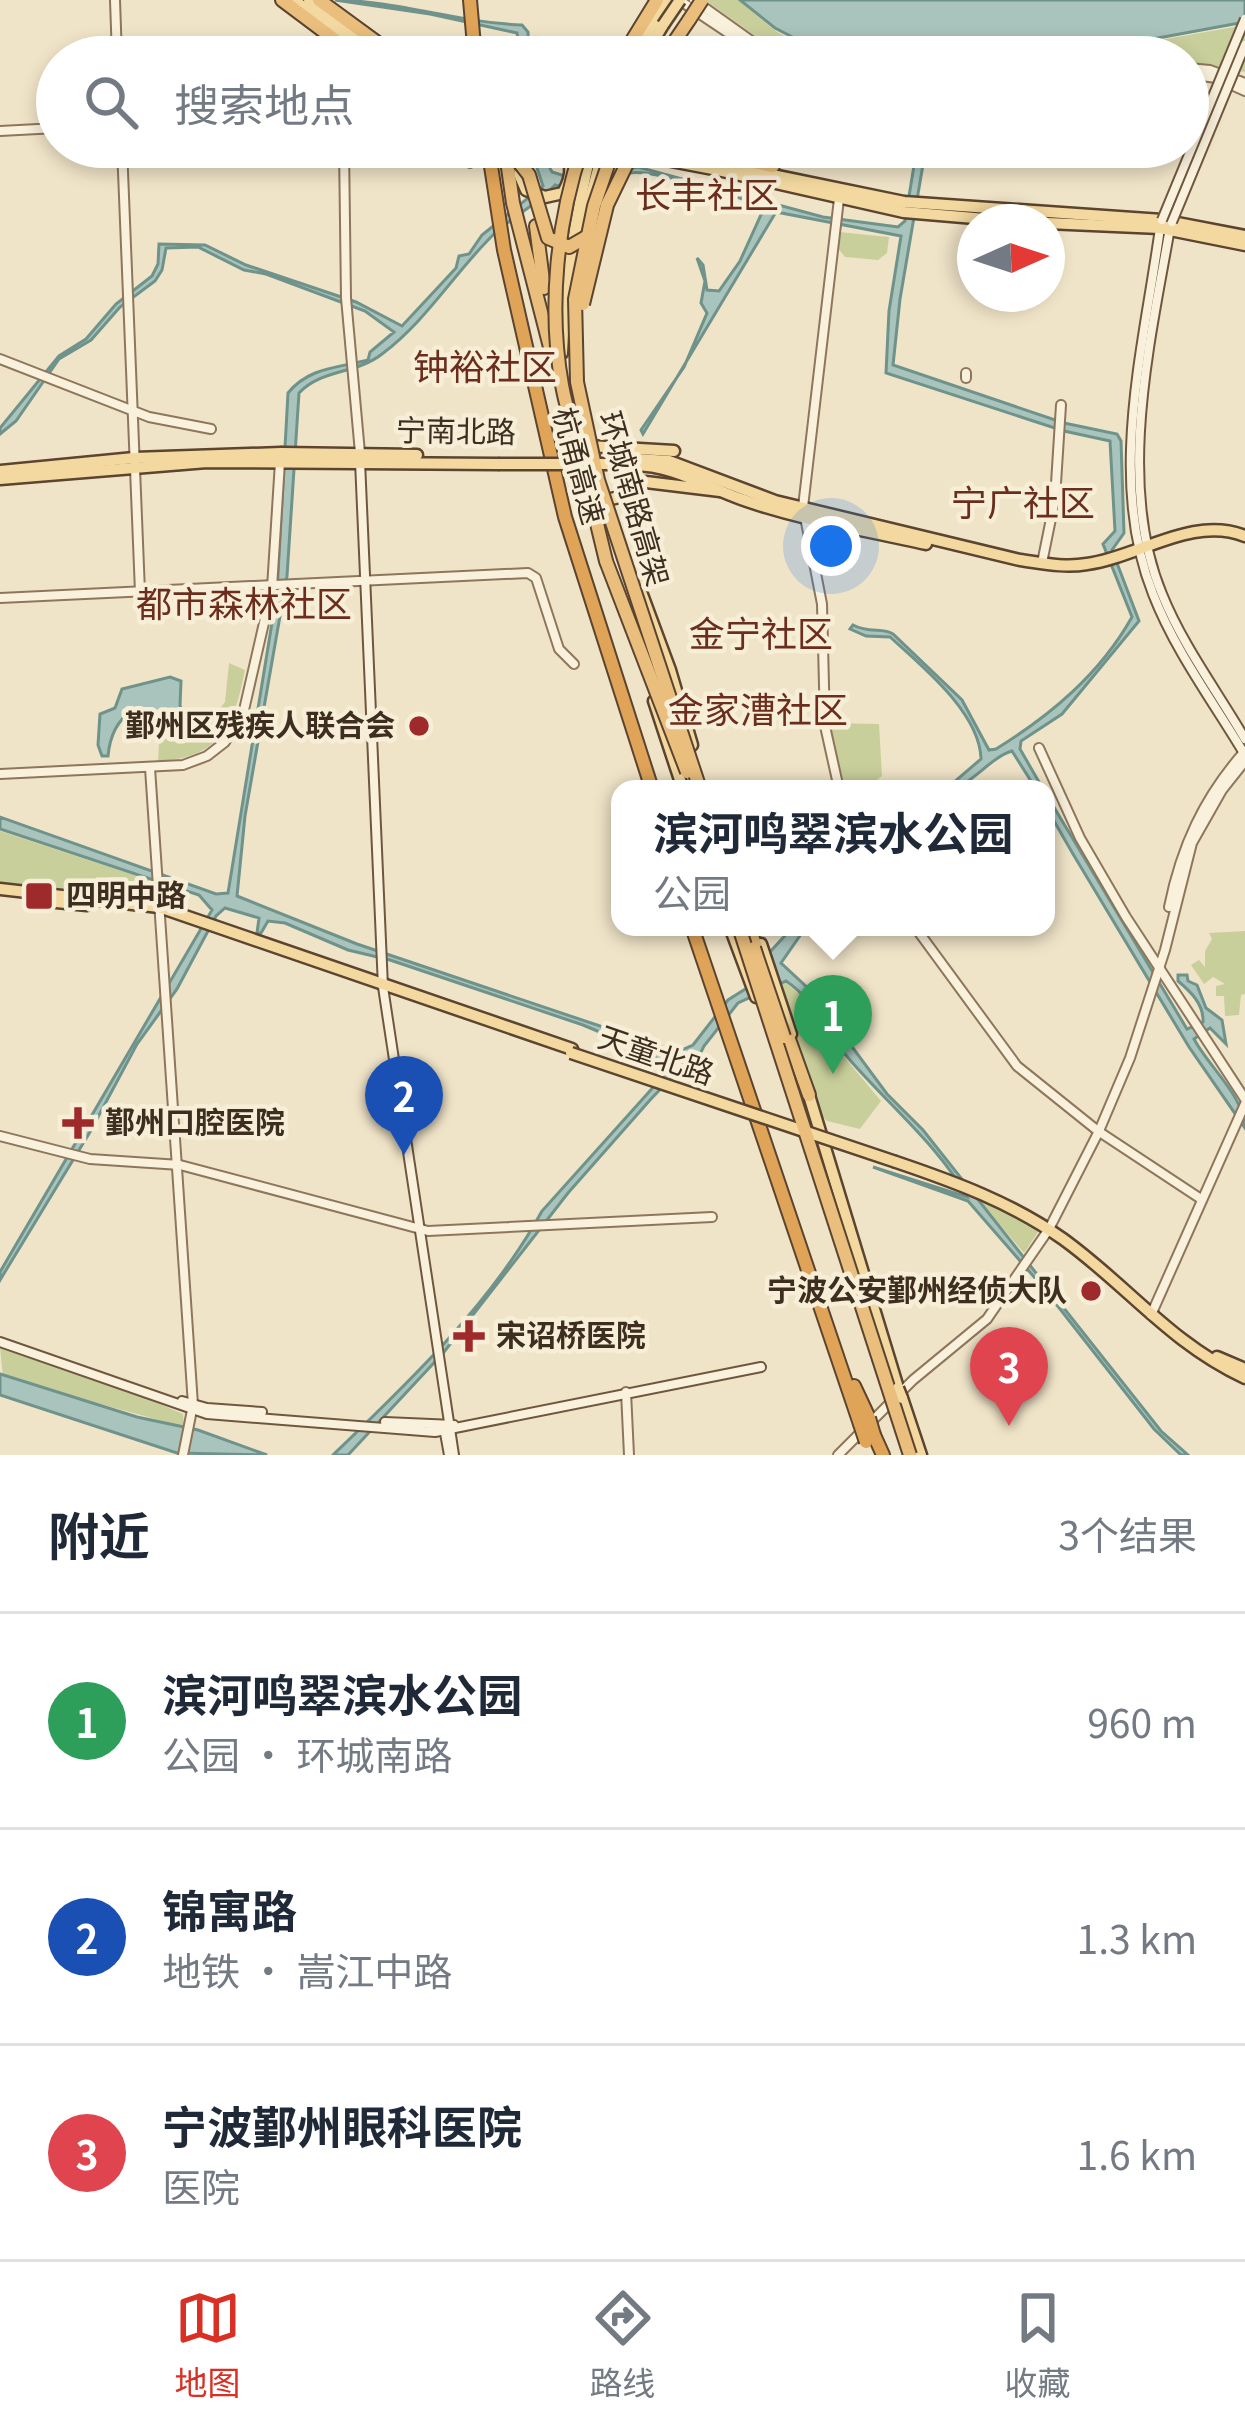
<!DOCTYPE html>
<html lang="zh">
<meta charset="utf-8">
<style>
:root{--surface:#fff;--page:#f2f2f3;--text:#1f2937;--muted:#747a83;--line:#e0e1e3;--accent:#d93025}
body{margin:0;font-family:Georgia,"Noto Sans SC",serif;background:var(--page);color:var(--text)}
.compass{position:absolute;left:957px;top:204px;width:108px;height:108px;border-radius:50%;background:var(--surface);box-shadow:0 6px 18px #0003;rotate:87deg}
.you{position:absolute;left:831px;top:546px;width:42px;height:42px;margin:-30px;border:9px solid #fff;border-radius:50%;background:#1a73e8;box-shadow:0 0 0 18px #1a73e833}
.badge{display:grid;place-items:center;width:78px;height:78px;border-radius:50%;background:var(--accent);color:#fff;font-size:39px;font-weight:700}
.pin{position:absolute;translate:-50% -99px;filter:drop-shadow(0 3px 6px #0008)}
.pin::after{content:'';position:absolute;top:63px;width:42px;height:36px;background:inherit;clip-path:polygon(0 0,100% 0,50% 100%)}
.popup{position:absolute;left:611px;top:780px;width:444px;height:156px;box-sizing:border-box;display:grid;place-content:center;border-radius:24px;background:var(--surface);filter:drop-shadow(0 3px 9px #0005);font-size:39px;white-space:nowrap;color:var(--muted)}
.popup b{font-size:45px;color:var(--text)}
.popup::after{content:'';position:absolute;left:50%;top:100%;margin-left:-24px;border:24px solid transparent;border-top-color:var(--surface)}
.list{margin:0;padding:0;list-style:none}
h2{display:flex;justify-content:space-between;align-items:center;height:156px;margin:0;padding:0 48px;font-size:51px}
h2 small{font-size:39px;font-weight:400;color:var(--muted)}
.list li{display:grid;grid-template-columns:78px 1fr auto;gap:36px;align-items:center;box-sizing:border-box;height:216px;padding:0 48px;border-top:3px solid var(--line)}
.list b{display:block;font-size:45px;white-space:nowrap}
.list p{margin:0;font-size:39px;white-space:nowrap;color:var(--muted)}
.list em{font-size:39px;font-style:normal;color:var(--muted)}
.icon{flex:none;width:66px;height:66px;fill:none;stroke:currentColor;stroke-width:2;stroke-linecap:round;stroke-linejoin:round}
.map{position:relative;flex:none;width:1245px;height:1455px;overflow:hidden}
.search{position:absolute;background:var(--surface);box-shadow:0 6px 18px #0003;left:36px;right:36px;top:36px;height:132px;display:flex;align-items:center;gap:30px;box-sizing:border-box;padding:0 42px;border-radius:66px;color:var(--muted);font-size:45px}
.sheet{height:804px;background:var(--surface)}
nav{display:flex;justify-content:space-around;align-items:center;box-sizing:border-box;height:168px;border-top:3px solid var(--line);background:var(--surface);font-size:33px;color:var(--muted)}
nav a{display:grid;justify-items:center;gap:6px}
nav .on{color:var(--accent)}
.map>svg:first-child{display:block}
.green{fill:#c9cf9b}
.water{fill:#a9c4bc;stroke:#6f938a;stroke-width:3}
.lines{fill:none;stroke-linecap:round;stroke-linejoin:round}
.tertiary-casing{stroke:#8d765c;stroke-width:12}
.secondary-casing{stroke:#6f573f;stroke-width:12}
.primary-casing{stroke:#5b4430;stroke-width:15}
.trunk-casing{stroke:#5b4430;stroke-width:16}
.motorway-casing{stroke:#5b4430;stroke-width:16}
.tertiary{stroke:#faf1dc;stroke-width:8}
.secondary{stroke:#faf1dc;stroke-width:8}
.primary{stroke:#f3d9a0;stroke-width:10}
.trunk{stroke:#eabe7c;stroke-width:12}
.motorway{stroke:#e0a458;stroke-width:12}
.secondary-bridge-casing{stroke:#6f573f;stroke-width:12;stroke-linecap:butt}
.primary-bridge-casing{stroke:#5b4430;stroke-width:15;stroke-linecap:butt}
.trunk-bridge-casing{stroke:#5b4430;stroke-width:16;stroke-linecap:butt}
.motorway-bridge-casing{stroke:#5b4430;stroke-width:16;stroke-linecap:butt}
.secondary-bridge{stroke:#faf1dc;stroke-width:8}
.primary-bridge{stroke:#f3d9a0;stroke-width:10}
.trunk-bridge{stroke:#eabe7c;stroke-width:12}
.motorway-bridge{stroke:#e0a458;stroke-width:12}
.poi-dot{fill:#9e2a2b;stroke:#f7eed8;stroke-width:4.5}
.labels{text-anchor:middle;stroke-width:9;stroke-linejoin:round;paint-order:stroke}
.street-label{font-size:30px;fill:#3d2e20;stroke:#f7eed8}
.poi-label{font-size:30px;font-weight:bold;fill:#3d2e20;stroke:#f7eed8;text-anchor:start}
.quarter-label{font-size:36px;fill:#6b2e1e;stroke:#f7eed8}
</style>
<div class="map">
<svg width="1245" height="1455" viewBox="0 0 1245 1455">
<rect width="100%" height="100%" fill="#f0e4c8"/>
<g class="green">
<path d="M705,0H738L777,32L826,57H785Z"/>
<path d="M1245,25V72L1188,62V57H1064Z"/>
<path d="M839,232L889,237L887,253L878,260L845,257L837,247Z"/>
<path d="M229,663L245,670C234,725 221,758 158,761L160,725L128,716L134,709C169,714 181,733 218,729L222,722L215,715L225,702Z"/>
<path d="M827,723L879,724L882,776L865,789H843Z"/>
<path d="M0,831L149,880L150,897L71,894L0,883Z"/>
<path d="M1245,931V994L1241,995L1239,1015L1225,1016L1224,996H1216V986L1225,984L1213,977L1204,984L1191,965L1199,960L1205,967V951L1212,939L1209,933Z"/>
<path d="M785,982L809,1003L836,1047L881,1101L860,1129L827,1121L822,1116L779,987Z"/>
<path d="M971,1191L1040,1229L1024,1253Z"/>
<path d="M0,1347L130,1391L183,1414L184,1427L3,1377Z"/>
</g>
<g class="water">
<path d="M335,0C399,1 460,23 522,25L528,32L529,57H521L517,33L430,14Z"/>
<path d="M740,0H1245V22L1055,57H831L775,28Z"/>
<path d="M530,147H539L552,172L597,186L619,171L638,167L823,217L898,227L905,221L917,147H926L900,299L893,365L1064,423L1117,434L1121,441L1124,533L1112,550L1139,621L1062,714L1021,741L1020,749L1043,789H1036L1012,751C988,758 970,789 946,789L981,759C980,713 922,666 890,637L866,636L850,629L853,625C869,634 883,627 893,634L962,700L989,750L996,749C1051,715 1100,674 1132,617L1103,544L1115,531L1110,441L1064,431L886,373L889,311L901,236L776,212L643,434L641,430L684,367L707,313L701,303L705,281L697,258L703,265L707,290L719,291L740,261L764,208C742,197 652,169 630,173C617,176 609,190 598,197L555,185C536,206 512,216 491,237C453,275 426,321 382,354C357,374 321,369 299,393L287,576L245,816L237,896L357,944L677,1052L693,1045L728,1000L747,988L769,953L793,927H806L781,963L810,990L887,1094L923,1130L1161,1431L1188,1455H1181L1154,1429L1042,1286L968,1201L873,1167L967,1197C939,1145 882,1099 844,1053C824,1029 812,998 786,981L738,1003L704,1046L694,1066L674,1075L650,1100L568,1193L444,1352L348,1455H333C408,1383 492,1303 542,1211L666,1073L665,1066L650,1053L583,1025L390,960L348,950L285,923L268,921L261,933H257L259,918L225,908L216,916L177,989L137,1044L90,1132L0,1280V1272L212,910L199,895L0,829V817L216,894L228,893L277,592L288,393C309,367 338,368 368,360L370,352L394,332L365,311L266,274L244,270L198,247L166,248L162,270L155,281L120,307L91,340L59,359L16,421L0,434V428L59,356L86,339L116,304L152,276L158,264L159,244L205,245L246,265L356,302L402,326L456,268L459,256L469,254L482,235L543,186Z"/>
<path d="M170,677L181,681L180,706L189,723L200,725L218,716L220,727C186,737 168,712 134,708C117,721 110,735 108,756H102L98,745L100,714L115,708L122,689Z"/>
<path d="M1046,794L1187,1029L1203,1022C1204,1004 1190,991 1178,981V975H1187L1188,981L1197,985L1206,1008L1222,1020L1226,1044L1210,1028L1194,1039C1208,1066 1245,1097 1245,1128L1189,1047L1073,854L1046,807Z"/>
<path d="M0,1374L137,1417L198,1430L267,1455L177,1453L0,1395Z"/>
</g>
<g class="lines">
<g class="tertiary-casing">
<g id="tertiary">
<path d="M115,0L117,57"/>
<path d="M679,0L764,57"/>
<path d="M694,0L774,57"/>
<path d="M1188,68L1210,70L1245,83"/>
<path d="M1188,74L1216,78L1245,91"/>
<path d="M0,131L57,128"/>
<path d="M122,147L140,592"/>
<path d="M344,147L346,298L360,453"/>
<path d="M465,147L470,163"/>
<path d="M839,199L803,507L822,604L825,726L839,789"/>
<path d="M0,359L149,417L211,429"/>
<path d="M966,378V373"/>
<path d="M1042,563L1055,499L1061,405"/>
<path d="M0,598L528,573L536,578L559,649L574,664"/>
<path d="M1039,748L1080,838L1126,917L1245,1099"/>
<path d="M150,768L193,1405L183,1455"/>
<path d="M0,774L183,765L207,756L225,742L244,710L272,588L280,462"/>
<path d="M1169,907C1181,847 1204,797 1245,751"/>
<path d="M915,927L1017,1066L1098,1131L1201,1199"/>
<path d="M0,1136L90,1159L180,1165L428,1231L712,1217"/>
<path d="M1151,1315L1245,1104"/>
<path d="M626,1392L629,1455"/>
<path d="M838,1455L913,1380L987,1319L1049,1229L1099,1131L1130,1058L1165,950L1192,843L1222,790L1245,761"/>
</g>
</g>
<g class="secondary-casing">
<g id="secondary">
<path d="M1160,228C1144,346 1107,479 1153,594C1175,651 1214,703 1245,755"/>
<path d="M1170,228C1150,342 1116,484 1162,594C1183,646 1217,691 1245,739"/>
<path d="M360,461L383,987L454,1455"/>
<path d="M0,1342L207,1414L435,1432L761,1367"/>
<path d="M182,1401L207,1408L262,1412"/>
<path d="M385,1422L454,1425"/>
<path d="M445,1433L449,1455"/>
</g>
</g>
<g class="primary-casing">
<g id="primary">
<path d="M294,0L371,57"/>
<path d="M309,0L386,57"/>
<path d="M633,57L667,0"/>
<path d="M644,57L663,25"/>
<path d="M535,147L522,157L519,174L526,190L545,197L563,193C573,175 574,161 558,147"/>
<path d="M637,147L904,202L1162,220L1245,236"/>
<path d="M718,170L904,212L1022,222"/>
<path d="M1047,223L1160,228L1245,245"/>
<path d="M577,271L583,225L604,147"/>
<path d="M562,353C565,280 575,218 592,147"/>
<path d="M588,446L674,451"/>
<path d="M282,453L417,455"/>
<path d="M621,458L669,461L775,501L1020,560C1042,563 1064,568 1087,564C1139,557 1192,515 1245,536"/>
<path d="M633,465C673,465 704,486 741,499C800,520 865,530 926,544"/>
<path d="M0,471L134,458L281,453"/>
<path d="M0,479L207,462L498,464"/>
<path d="M601,501L620,497L646,482L720,491"/>
<path d="M637,581L670,670L692,745"/>
<path d="M654,701L683,789"/>
<path d="M0,889L159,907L572,1049"/>
<path d="M46,901L87,905"/>
<path d="M730,927L756,997"/>
<path d="M761,944L791,1034"/>
<path d="M808,1092L898,1388"/>
<path d="M896,1162C955,1182 1012,1203 1063,1239C1128,1286 1170,1343 1245,1378"/>
<path d="M1217,1357L1245,1369"/>
<path d="M902,1398L921,1455"/>
</g>
</g>
<g class="trunk-casing">
<g id="trunk">
<path d="M282,0L358,57"/>
<path d="M319,0L397,57"/>
<path d="M556,57H579"/>
<path d="M622,57L657,0"/>
<path d="M664,57L689,20"/>
<path d="M505,147L513,203L552,355"/>
<path d="M679,147L773,166"/>
<path d="M536,226L544,288"/>
<path d="M592,503L606,561"/>
<path d="M749,927L758,953"/>
<path d="M785,1028L809,1095"/>
</g>
</g>
<g class="motorway-casing">
<g id="motorway">
<path d="M470,0L475,57"/>
<path d="M488,147L504,250L565,517L652,789"/>
<path d="M692,927L860,1424"/>
<path d="M854,1386L869,1418"/>
<path d="M874,1435L883,1455"/>
</g>
</g>
<use href="#tertiary" class="tertiary"/>
<use href="#secondary" class="secondary"/>
<use href="#primary" class="primary"/>
<use href="#trunk" class="trunk"/>
<use href="#motorway" class="motorway"/>
<g class="secondary-bridge-casing">
<g id="secondary-bridge">
<path d="M1162,220L1245,19"/>
<path d="M1172,222L1245,45"/>
</g>
</g>
<g class="primary-bridge-casing">
<g id="primary-bridge">
<path d="M663,25L680,0"/>
<path d="M598,147L718,170"/>
<path d="M498,464H623"/>
<path d="M571,1053L896,1162"/>
<path d="M898,1388L902,1398"/>
</g>
</g>
<g class="trunk-bridge-casing">
<g id="trunk-bridge">
<path d="M689,20L702,0"/>
<path d="M507,147L529,175L548,238L569,247L588,236"/>
<path d="M582,147C557,222 548,307 562,385C569,422 582,456 594,492"/>
<path d="M614,147L594,206L575,299L577,382L598,480L700,789"/>
<path d="M583,304L607,205L635,147"/>
<path d="M606,561L687,772"/>
<path d="M739,927L910,1455"/>
<path d="M754,948L784,1037"/>
</g>
</g>
<g class="motorway-bridge-casing">
<g id="motorway-bridge">
<path d="M869,1418L874,1435"/>
<path d="M860,1424L866,1442"/>
</g>
</g>
<use href="#secondary-bridge" class="secondary-bridge"/>
<use href="#primary-bridge" class="primary-bridge"/>
<use href="#trunk-bridge" class="trunk-bridge"/>
<use href="#motorway-bridge" class="motorway-bridge"/>
</g>
<g class="poi-dot">
<circle cx="419" cy="726" r="12"/>
<rect x="24" y="881" width="30" height="30" rx="6"/>
<path d="M72 1105h12v12h12v12h-12v12h-12v-12h-12v-12h12z"/>
<circle cx="1091" cy="1291" r="12"/>
<path d="M463 1318h12v12h12v12h-12v12h-12v-12h-12v-12h12z"/>
</g>
<g class="labels">
<g class="street-label">
<text transform="translate(456 432) rotate(1)" y="10">宁南北路</text>
<text transform="translate(578 466) rotate(75)" y="10">杭甬高速</text>
<text transform="translate(633 499) rotate(74)" y="10">环城南路高架</text>
<text transform="translate(656 1056) rotate(19)" y="10">天童北路</text>
</g>
<g class="poi-label">
<text x="395" y="736" text-anchor="end">鄞州区残疾人联合会</text>
<text x="66" y="906">四明中路</text>
<text x="105" y="1133">鄞州口腔医院</text>
<text x="1067" y="1301" text-anchor="end">宁波公安鄞州经侦大队</text>
<text x="496" y="1346">宋诏桥医院</text>
</g>
<g class="quarter-label">
<text x="707" y="208">长丰社区</text>
<text x="485" y="380">钟裕社区</text>
<text x="1023" y="516">宁广社区</text>
<text x="244" y="617">都市森林社区</text>
<text x="761" y="647">金宁社区</text>
<text x="758" y="723">金家漕社区</text>
</g>
</g>
</svg>
<svg class="compass" viewBox="-18 -18 36 36"><path d="M0-13l5 13h-10z" fill="#e53935"/><path d="M0 13l5-13h-10z" fill="#747a83"/></svg>
<div class="you"></div>
<div class="pin badge" style="left:833px;top:1074px;background:#2e9e5b">1</div>
<div class="popup"><b>滨河鸣翠滨水公园</b>公园</div>
<div class="pin badge" style="left:404px;top:1155px;background:#1a4fb4">2</div>
<div class="pin badge" style="left:1009px;top:1426px;background:#e0444e">3</div>
<div class="search"><svg class="icon" aria-label="search" viewBox="0 0 24 24"><circle cx="10" cy="10" r="6"/><path d="M15 15l6 6"/></svg>搜索地点</div>
</div>
<section class="sheet">
<h2>附近<small>3个结果</small></h2>
<ul class="list">
<li><span class="badge" style="background:#2e9e5b">1</span><div><b>滨河鸣翠滨水公园</b><p>公园 · 环城南路</p></div><em>960 m</em></li>
<li><span class="badge" style="background:#1a4fb4">2</span><div><b>锦寓路</b><p>地铁 · 嵩江中路</p></div><em>1.3 km</em></li>
<li><span class="badge" style="background:#e0444e">3</span><div><b>宁波鄞州眼科医院</b><p>医院</p></div><em>1.6 km</em></li>
</ul>
</section>
<nav>
<a class="on"><svg class="icon" aria-label="map" viewBox="0 0 24 24"><path d="M3 6l6-2 6 2 6-2v14l-6 2-6-2-6 2zM9 4v14M15 6v14"/></svg>地图</a>
<a><svg class="icon" aria-label="directions" viewBox="0 0 24 24"><path d="M12 3l9 9-9 9-9-9zM9 14v-3h6M13 9l2 2-2 2"/></svg>路线</a>
<a><svg class="icon" aria-label="saved" viewBox="0 0 24 24"><path d="M7 4h10v16l-5-4-5 4z"/></svg>收藏</a>
</nav>
